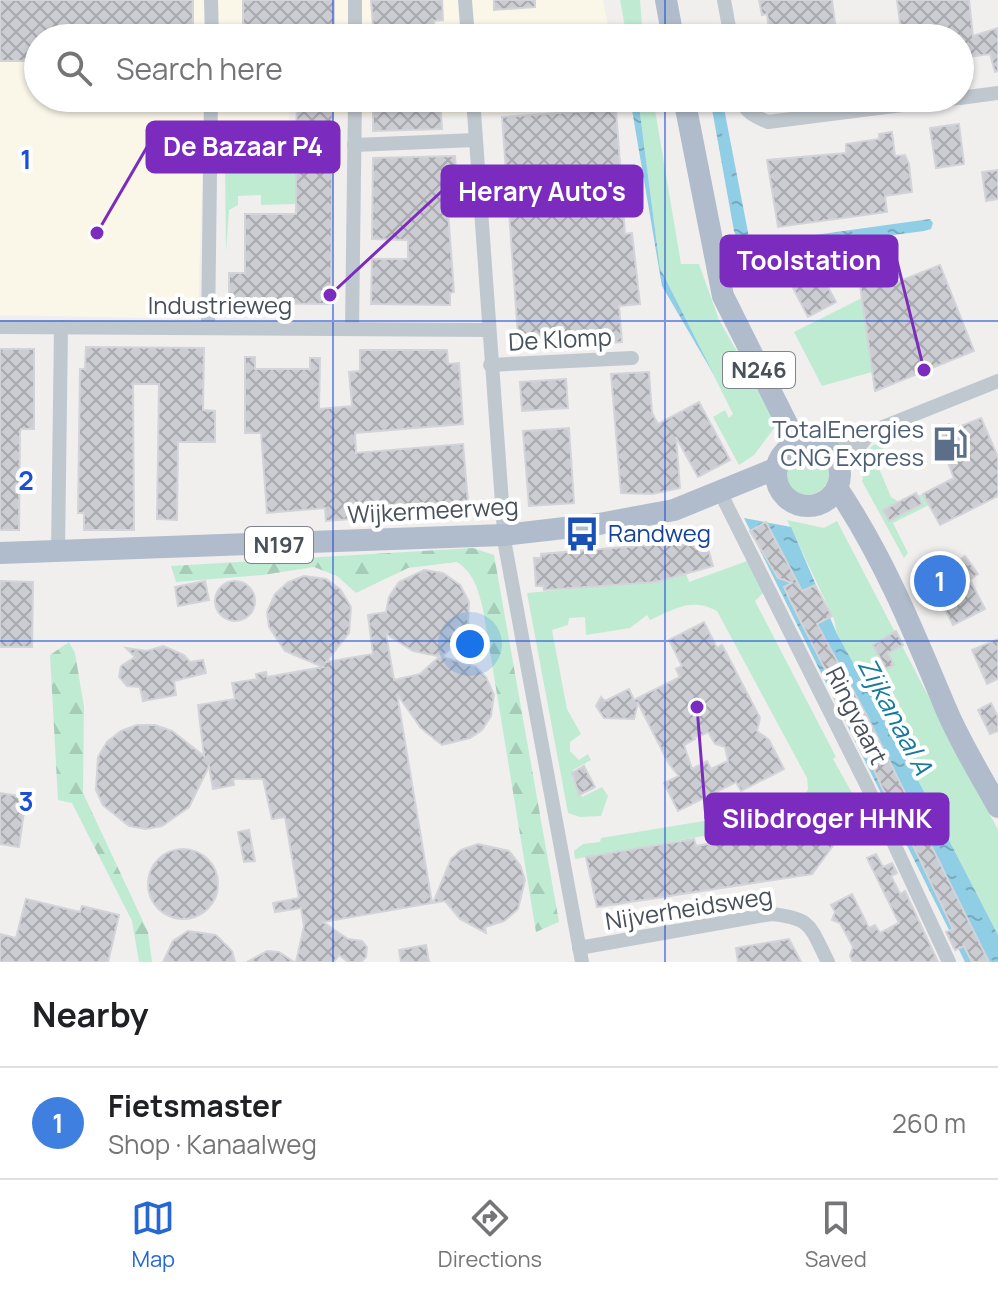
<!DOCTYPE html>
<meta charset="utf-8">
<style>
:root{--surface:#fff;--page:#f2f2f2;--text:#202124;--muted:#757577;--line:#e0e0e0;--accent:#2668d3}
body{margin:0;font-family:Manrope,sans-serif;background:var(--page);color:var(--text)}
.you{position:absolute;left:470px;top:644px;width:28px;height:28px;margin:-20px;border:6px solid #fff;border-radius:50%;background:#1a73e8;box-shadow:0 0 0 12px #1a73e833}
.badge{display:grid;place-items:center;width:52px;height:52px;border-radius:50%;background:var(--accent);color:#fff;font-size:26px;font-weight:700}
.pin{position:absolute;translate:-50% -50%;border:4px solid #fff;box-shadow:0 2px 8px #0006}
.list{margin:0;padding:0;list-style:none}
h2{display:flex;justify-content:space-between;align-items:center;height:104px;margin:0;padding:0 32px;font-size:34px}
h2 small{font-size:26px;font-weight:400;color:var(--muted)}
.list li{display:grid;grid-template-columns:52px 1fr auto;gap:24px;align-items:center;box-sizing:border-box;height:112px;padding:0 32px;border-top:2px solid var(--line)}
.list b{display:block;font-size:30px;white-space:nowrap}
.list p{margin:0;font-size:26px;white-space:nowrap;color:var(--muted)}
.list em{font-size:26px;font-style:normal;color:var(--muted)}
.icon{flex:none;width:44px;height:44px;fill:none;stroke:currentColor;stroke-width:2;stroke-linecap:round;stroke-linejoin:round}
.map{position:relative;flex:none;width:998px;height:962px;overflow:hidden}
.search{position:absolute;background:var(--surface);box-shadow:0 2px 6px #0004;left:24px;right:24px;top:24px;height:88px;display:flex;align-items:center;gap:20px;box-sizing:border-box;padding:0 28px;border-radius:44px;color:var(--muted);font-size:30px}
.sheet{height:216px;background:var(--surface)}
nav{display:flex;justify-content:space-around;align-items:center;box-sizing:border-box;height:112px;border-top:2px solid var(--line);background:var(--surface);font-size:22px;color:var(--muted)}
nav a{display:grid;justify-items:center;gap:4px}
nav .on{color:var(--accent)}
.map>svg:first-child{display:block}
.commercial{fill:#faf6e8}
.grass{fill:#bfebd3}
.forest{fill:url(#forest-firs)}
.water{fill:url(#water-ripples)}
.building{fill:url(#building-cross-hatch);stroke:#d2d4d9;stroke-width:2;fill-rule:evenodd}
.lines{fill:none;stroke-linecap:round;stroke-linejoin:round}
.street{stroke:#c0c8cf;stroke-width:14}
.primary{stroke:#b0bccb;stroke-width:22}
.grid{fill:none;stroke:#1d4ed8;stroke-width:2;stroke-opacity:0.55}
.labels{text-anchor:middle;stroke-width:8;stroke-linejoin:round;paint-order:stroke}
.shield{fill:#fff;stroke:#7f848c;stroke-width:2}
.shield-label{font-size:22px;font-weight:bold;fill:#48505a}
.street-label{font-size:24px;fill:#48505a;stroke:#fff}
.service-label{font-size:24px;fill:#4e5e75;stroke:#fff;text-anchor:end}
.transit-label{font-size:24px;fill:#164399;stroke:#fff;text-anchor:start}
.water-label{font-size:26px;font-style:italic;fill:#167a9e;stroke:#fff}
.grid-label{font-size:26px;text-anchor:middle;font-weight:bold;fill:#1d4ed8;stroke:#fff;stroke-width:8;stroke-linejoin:round;paint-order:stroke}
.leader{fill:none;stroke:#7b2cbf;stroke-width:3}
.callout-dot{fill:#7b2cbf;stroke:#fff;stroke-width:3}
.callout{fill:#7b2cbf;stroke:#7b2cbf;stroke-width:3}
.callout-label{font-size:26px;text-anchor:middle;font-weight:bold;fill:#fff}
</style>
<div class="map">
<svg width="998" height="962" viewBox="0 0 998 962">
<defs>
<pattern id="forest-firs" width="22" height="20" patternUnits="userSpaceOnUse" patternTransform="scale(2)"><rect width="22" height="20" fill="#bfebd3"/><path d="M5 1l3.5 6h-7zM16 11l3.5 6h-7z" fill="#a6cbb7"/></pattern>
<pattern id="water-ripples" width="26" height="14" patternUnits="userSpaceOnUse" patternTransform="scale(2)"><rect width="26" height="14" fill="#8fcee5"/><path d="M2 4q2-2 4 0t4 0M15 11q2-2 4 0t4 0" fill="none" stroke="#77aabd"/></pattern>
<pattern id="building-cross-hatch" width="8" height="8" patternUnits="userSpaceOnUse" patternTransform="scale(2)"><rect width="8" height="8" fill="#cccdd2"/><path d="M0 0l8 8M0 8l8-8" fill="none" stroke="#a8a9ad"/></pattern>
</defs>
<rect width="100%" height="100%" fill="#f1eeee"/>
<path class="commercial" d="M0,0H603L610,38H38V98H620L621,107L462,115L328,116L289,110L288,157L203,154L198,319L0,315Z"/>
<g class="grass">
<path d="M620,0H640L643,38H627Z"/>
<path d="M638,98H653L681,264H699L719,320L778,423L754,455L739,465L713,417L725,410L729,418L733,414L660,268Z"/>
<path d="M295,157V204L261,205V195L238,196V205L229,210L226,252L225,158Z"/>
<path d="M862,298L872,372L822,386L794,332Z"/>
<path d="M882,440L884,447L875,459L891,497L899,502L923,494L929,505L893,523L908,553L904,558L862,481L871,447Z"/>
<circle cx="807" cy="473" r="22"/>
<path d="M787,520L824,528L837,521L998,830V935L906,757L837,634L834,619Z"/>
<path d="M750,560L764,592L755,601L836,757L833,759L856,800L853,805L825,814L575,859L574,851L583,844L600,842L601,838L801,805L808,789L807,778L717,611C692,597 674,609 650,620L647,615L630,628L586,635L585,617L569,618L568,625L552,630L567,709L581,734L570,742V751L579,760L588,754L591,760L573,770L572,778L582,797L602,787L608,796L601,816L580,817L568,813L527,593L656,581L686,573L689,582Z"/>
</g>
<g class="forest">
<path d="M473,548L494,555L559,922L536,932L483,609C478,590 475,574 457,562L408,568L356,593L337,576L314,567L263,575L176,582L171,566Z"/>
<path d="M69,642L75,653L84,707L83,793L148,932L152,962H139L132,921L72,803L58,800L50,655Z"/>
</g>
<g class="water">
<path d="M630,98H638L660,268L714,375L662,286Z"/>
<path d="M710,98H722L752,253L743,251L734,231Z"/>
<path d="M930,219L933,223L931,229L924,231L771,251L766,249L764,242Z"/>
<path d="M744,518L791,527L837,634L906,757L998,935V962H965Z"/>
</g>
<g class="building">
<path d="M0,0H193V38H38V61H0Z"/>
<rect x="243" y="0" width="91" height="38"/>
<path d="M371,0H442L443,20L434,21L435,38H374Z"/>
<path d="M494,0H535V7L494,10Z"/>
<path d="M759,0H832L837,38H770L767,14L762,15Z"/>
<path d="M897,0H969L973,36L998,28V71L995,72L990,54L960,58V38H902Z"/>
<path d="M297,98H333L331,304L229,303V273H245V214H296V151L279,156L268,151H243V132H269L279,129L296,135Z"/>
<path d="M373,98H440L442,129L373,131Z"/>
<path d="M616,109L625,234L632,233L640,304L619,306L622,342L519,349L502,117Z"/>
<path d="M959,124L964,164L936,168L930,128Z"/>
<path d="M892,132L895,156L905,155L909,164L912,192L885,196L887,212L778,227L767,160L846,153V144L879,139V134Z"/>
<path d="M455,156L457,183L446,184L454,292L450,293V305L371,304L372,259H408V240L372,239L373,158Z"/>
<path d="M998,170V199L986,201L982,172Z"/>
<path d="M940,265L974,351L875,391L859,278L888,267L895,283Z"/>
<path d="M820,272L836,302L808,317L792,286Z"/>
<path d="M86,347L204,348L203,410L215,411V442H178L177,520L157,519L159,384H133L134,530H84V513H78L80,369H85Z"/>
<path d="M0,349H34V429H21L20,432L19,530H0Z"/>
<path d="M360,350H447L448,364L459,363L463,424L355,433L356,453L463,444L468,502L460,511L326,521L325,508L267,513L261,433H245V357H255V369H310V358H320L319,409L352,406L349,372L360,371Z"/>
<path d="M649,372L652,413L658,424L699,402L730,460L698,477L676,437L680,488L652,494L621,493L611,374Z"/>
<path d="M566,379L568,408L522,411L520,382Z"/>
<path d="M981,418L998,457V496L940,525L923,494L954,478L935,430L949,424L951,430Z"/>
<path d="M569,428L574,503L529,506L523,431Z"/>
<path d="M916,493L922,504L889,521L883,510Z"/>
<path d="M766,522L802,591L815,585L832,616L817,624L867,716L989,962H972L964,946L955,950L946,932L953,929L900,818L897,820L863,746L856,722L846,704L839,708L834,697L838,695L790,600L784,587L792,583L778,578L750,531Z"/>
<path d="M703,530L713,566L656,582L544,590L543,586H536L534,558H541V554L650,545Z"/>
<path d="M965,556L978,574L970,580L985,609L953,625L931,583L959,569L955,564Z"/>
<path d="M424,570L443,573L460,585L469,602L468,624L461,638L442,657L413,651L386,634L394,680L420,674L440,656L476,667L486,677L494,695L491,716L482,730L470,738L442,745L421,728L397,694L432,903L323,922L348,939L362,941L367,947L366,957L361,962H348L339,955L334,962H296L304,926L301,908L275,912L273,903L299,898L285,817L272,819L263,779H233L234,785L213,789L209,766L189,807L162,826L146,829L129,826L103,805L96,790L98,757L107,742L121,731L137,725H155L172,731L204,756L198,705L235,699L232,683L257,679L256,674L266,672L267,677L323,667L285,651L269,627L267,612L275,594L288,582L304,576L326,579L340,589L351,607L349,633L326,662L373,654L368,615L386,612L389,597L399,582Z"/>
<circle cx="235" cy="601" r="20"/>
<path d="M0,581L33,582L32,647H0Z"/>
<path d="M205,581L209,600L178,606L175,587Z"/>
<path d="M704,622L717,648L722,645L760,718L757,731L769,740L784,769L741,791L736,782L678,811L664,783L679,776L669,764L638,703L634,719L604,718L596,706L601,697L605,701L629,689L634,700L680,677L676,669L682,666L669,640ZM708,732L715,744L725,747L728,761L711,769L707,761L692,769L684,745L695,739L693,735L698,737Z"/>
<path d="M896,631L903,645L888,653L894,665L886,669L873,645Z"/>
<path d="M998,639V679L987,684L972,650Z"/>
<path d="M163,646L184,655L190,662L203,660L206,673L174,681L176,695L143,701L140,687L127,686L119,677L121,666L135,657L126,648L147,651Z"/>
<path d="M991,703L998,717V731L990,734L978,710Z"/>
<path d="M584,766L595,787L579,795L572,773Z"/>
<path d="M0,793L26,797L19,847L0,844Z"/>
<path d="M830,816L835,843L812,874L597,907L586,857L694,839L696,846L719,842L718,835Z"/>
<path d="M249,830L255,861L244,862L238,832Z"/>
<path d="M478,844L509,851L520,865L525,880L518,909L504,921L485,927L486,933L460,919L445,901L433,903L451,859L461,850Z"/>
<circle cx="183" cy="884" r="35"/>
<path d="M876,854L883,867L892,863L897,873L891,876L900,894L905,891L938,962H853L850,956L853,947L840,923L832,920L835,912L831,905L852,894L869,928L875,925L880,933L899,923L867,858Z"/>
<path d="M26,899L80,912L82,906L119,915L108,962H0V934L16,938Z"/>
<path d="M188,931L216,935L232,951L235,962H163L173,941Z"/>
<path d="M789,939L801,962H738L736,948Z"/>
<path d="M426,945L429,962H401L399,950Z"/>
<path d="M267,951L279,952L294,962H247Z"/>
</g>
<g class="lines">
<g class="street">
<path d="M211,0L212,38"/>
<path d="M355,0V38"/>
<path d="M465,0L468,38"/>
<path d="M724,0L731,38"/>
<path d="M473,98L505,545L582,962"/>
<path d="M741,98C744,112 756,117 768,122L957,98"/>
<path d="M960,98L998,93"/>
<path d="M354,145L476,140"/>
<path d="M0,327L488,330"/>
<path d="M208,328L211,98"/>
<path d="M352,328L355,98"/>
<path d="M490,365L632,358"/>
<path d="M828,449L998,381"/>
<path d="M838,462L859,447L870,433"/>
<path d="M720,492L868,788L949,962"/>
<path d="M58,552L61,327"/>
<path d="M579,948L771,914C813,918 810,927 828,962"/>
</g>
<g class="primary">
<path d="M666,0L673,38"/>
<path d="M684,98L723,296L797,444"/>
<circle cx="808" cy="474" r="32"/>
<path d="M837,488C881,553 911,625 941,697C956,735 978,771 998,807"/>
<path d="M0,553L504,535L599,524L674,510L777,468"/>
</g>
</g>
<path class="grid" d="M333,0V38M665,0V38M333,98V962M665,98V962M0,321H998M0,641H998"/>
<defs>
<g id="fuel-bare" transform="scale(2.76)"><path d="M-5.5-6h7V0h2V4h1.3V-2.5L3-4.5l.8-.8L6-3V5H2.5V1h-1V6h-7ZM-4.2-4.7v3.2H.2V-4.7Z" fill="#5c6f8a" stroke="#fff" stroke-width="2.5" paint-order="stroke"/></g>
<g id="bus-bare" transform="scale(2.76)"><path d="M-5-6H5V4H4V6H2V4H-2V6H-4V4H-5ZM-3.5-4V0h7V-4ZM-3.5 1.2v1.5H-2V1.2ZM2 1.2v1.5H3.5V1.2Z" fill="#1a4fb4" stroke="#fff" stroke-width="2.5" paint-order="stroke"/></g>
</defs>
<g fill-rule="evenodd">
<use href="#fuel-bare" x="950" y="444"/>
<use href="#bus-bare" x="582" y="534"/>
</g>
<g class="labels">
<g class="shield">
<rect x="723" y="352" width="72" height="36" rx="6"/>
<rect x="245" y="527" width="68" height="36" rx="6"/>
</g>
<g class="shield-label">
<text x="759" y="378">N246</text>
<text x="279" y="553">N197</text>
</g>
<g class="street-label">
<text x="220" y="314">Industrieweg</text>
<text transform="translate(560 340) rotate(-3)" y="8">De Klomp</text>
<text transform="translate(433 511) rotate(-3)" y="8">Wijkermeerweg</text>
<text transform="translate(856 716) rotate(63)" y="8">Ringvaart</text>
<text transform="translate(689 909) rotate(-9)" y="8">Nijverheidsweg</text>
</g>
<g class="service-label">
<text x="924" y="438">TotalEnergies<tspan x="924" dy="28">CNG Express</tspan></text>
</g>
<g class="transit-label">
<text x="608" y="542">Randweg</text>
</g>
<g class="water-label">
<text transform="translate(895 716) rotate(62)" y="9">Zijkanaal A</text>
</g>
</g>
<g class="grid-label">
<text x="26" y="169">1</text>
<text x="26" y="490">2</text>
<text x="26" y="811">3</text>
</g>
<path class="leader" d="M97 233L147 147M330 295L442 191M924 370L897 261M697 707L706 819"/>
<g class="callout-dot">
<circle cx="97" cy="233" r="8"/>
<circle cx="330" cy="295" r="8"/>
<circle cx="924" cy="370" r="8"/>
<circle cx="697" cy="707" r="8"/>
</g>
<g class="callout">
<rect x="147" y="122" width="192" height="50" rx="8"/>
<rect x="442" y="166" width="200" height="50" rx="8"/>
<rect x="721" y="236" width="176" height="50" rx="8"/>
<rect x="706" y="794" width="242" height="50" rx="8"/>
</g>
<g class="callout-label">
<text x="243" y="156">De Bazaar P4</text>
<text x="542" y="201">Herary Auto's</text>
<text x="809" y="270">Toolstation</text>
<text x="827" y="828">Slibdroger HHNK</text>
</g>
</svg>
<div class="you"></div>
<div class="pin badge" style="left:940px;top:581px;background:#3f7fe0">1</div>
<div class="search"><svg class="icon" aria-label="search" viewBox="0 0 24 24"><circle cx="10" cy="10" r="6"/><path d="M15 15l6 6"/></svg>Search here</div>
</div>
<section class="sheet">
<h2>Nearby<small></small></h2>
<ul class="list">
<li><span class="badge" style="background:#3f7fe0">1</span><div><b>Fietsmaster</b><p>Shop · Kanaalweg</p></div><em>260 m</em></li>
</ul>
</section>
<nav>
<a class="on"><svg class="icon" aria-label="map" viewBox="0 0 24 24"><path d="M3 6l6-2 6 2 6-2v14l-6 2-6-2-6 2zM9 4v14M15 6v14"/></svg>Map</a>
<a><svg class="icon" aria-label="directions" viewBox="0 0 24 24"><path d="M12 3l9 9-9 9-9-9zM9 14v-3h6M13 9l2 2-2 2"/></svg>Directions</a>
<a><svg class="icon" aria-label="saved" viewBox="0 0 24 24"><path d="M7 4h10v16l-5-4-5 4z"/></svg>Saved</a>
</nav>
